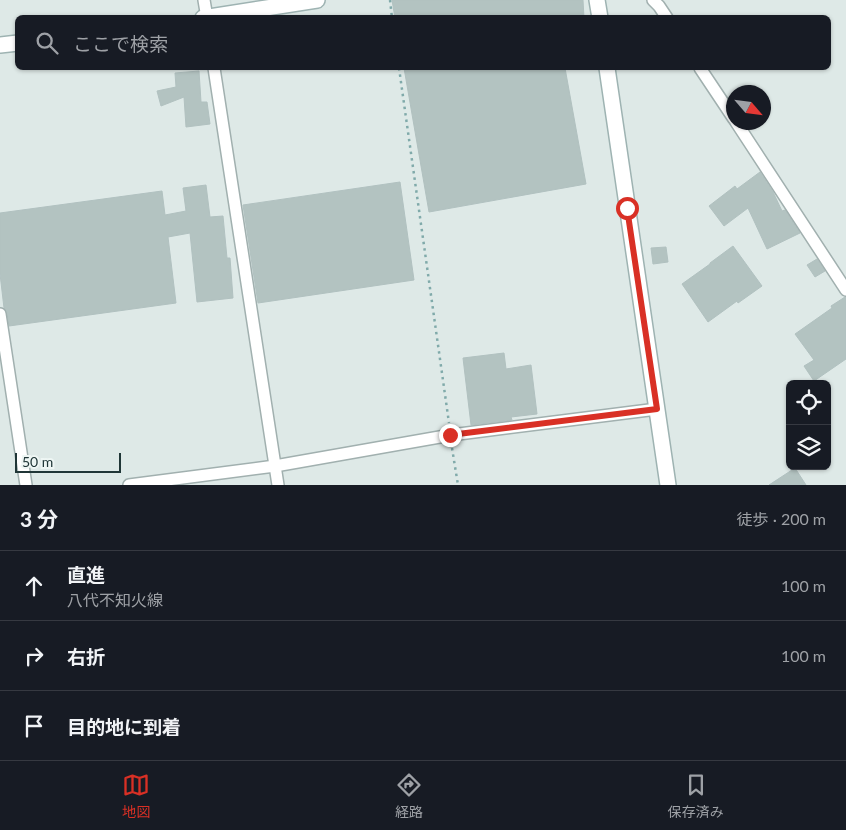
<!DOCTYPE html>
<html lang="ja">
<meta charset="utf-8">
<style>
:root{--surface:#171b24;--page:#242831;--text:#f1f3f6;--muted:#9ea1a6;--line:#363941;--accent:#d93025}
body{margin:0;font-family:Lato,"Noto Sans JP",sans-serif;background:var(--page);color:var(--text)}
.controls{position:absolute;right:15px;bottom:15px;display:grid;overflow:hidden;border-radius:8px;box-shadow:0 1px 4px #0004}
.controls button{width:45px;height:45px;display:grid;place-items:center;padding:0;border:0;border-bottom:1px solid var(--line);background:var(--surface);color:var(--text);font:25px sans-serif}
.compass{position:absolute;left:726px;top:85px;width:45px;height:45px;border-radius:50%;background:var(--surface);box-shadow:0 1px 4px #0004;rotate:118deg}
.scale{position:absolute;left:15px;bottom:12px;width:106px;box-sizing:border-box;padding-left:5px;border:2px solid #203637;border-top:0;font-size:14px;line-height:18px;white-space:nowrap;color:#203637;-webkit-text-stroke:4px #eef6f4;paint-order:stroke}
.stop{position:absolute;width:15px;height:15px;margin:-11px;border:4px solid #d93025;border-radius:50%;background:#fff}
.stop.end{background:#d93025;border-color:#fff;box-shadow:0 1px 5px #0008}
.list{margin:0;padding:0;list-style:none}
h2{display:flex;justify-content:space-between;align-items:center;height:65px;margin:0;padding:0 20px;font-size:21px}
h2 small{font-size:16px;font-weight:400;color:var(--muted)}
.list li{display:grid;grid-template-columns:32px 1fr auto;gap:15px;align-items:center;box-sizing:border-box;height:70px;padding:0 20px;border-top:1px solid var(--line)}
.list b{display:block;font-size:19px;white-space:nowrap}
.list p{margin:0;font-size:16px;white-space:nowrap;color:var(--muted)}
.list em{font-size:16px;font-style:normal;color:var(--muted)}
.icon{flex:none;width:28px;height:28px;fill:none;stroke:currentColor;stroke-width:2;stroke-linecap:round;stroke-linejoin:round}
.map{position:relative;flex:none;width:846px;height:485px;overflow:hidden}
.search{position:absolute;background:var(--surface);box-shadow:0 1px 4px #0004;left:15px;right:15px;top:15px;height:55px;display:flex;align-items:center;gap:12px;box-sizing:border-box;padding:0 18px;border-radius:8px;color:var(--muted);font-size:19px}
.sheet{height:275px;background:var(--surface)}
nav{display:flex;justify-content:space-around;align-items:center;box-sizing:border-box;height:70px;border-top:1px solid var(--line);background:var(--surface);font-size:14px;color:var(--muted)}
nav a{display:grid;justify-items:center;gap:2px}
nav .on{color:var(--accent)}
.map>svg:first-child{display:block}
.building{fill:#b3c3c1;stroke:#b1c1c0}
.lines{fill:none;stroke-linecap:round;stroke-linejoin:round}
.street-casing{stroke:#a1b0af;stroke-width:14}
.secondary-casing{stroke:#9eb3b2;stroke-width:18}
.path{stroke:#80aaaa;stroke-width:2.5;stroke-dasharray:2.5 4;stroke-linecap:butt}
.street{stroke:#fff;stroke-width:11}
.secondary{stroke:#fff;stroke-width:15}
.route{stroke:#d93025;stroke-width:6}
</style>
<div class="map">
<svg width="846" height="485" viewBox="0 0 846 485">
<rect width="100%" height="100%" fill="#dee9e7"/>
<g class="building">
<path d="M392,0H583L584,18H395Z"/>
<path d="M404,68H565L586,184L429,212Z"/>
<path d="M199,71L201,102H207L210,124L186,127L184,97L161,106L157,91L176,87L175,73Z"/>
<path d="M760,172L773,192L782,211L785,210L800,233L767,249L748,208L724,226L709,206L735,186L737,189Z"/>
<path d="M400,182L414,280L258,303L243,205Z"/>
<path d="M206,185L210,217L223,216L227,258H230L233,298L197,302L190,233L168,237L176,303L9,326L7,313L4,308L0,274V213L162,191L165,215L186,211L183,188Z"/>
<path d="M733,246L762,286L738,303L737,301L708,322L682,284L710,264V263Z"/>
<path d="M666,247L668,262L653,264L651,248Z"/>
<path d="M817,259L825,271L815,277L807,265Z"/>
<path d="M845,297H846V359L814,381L804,366L814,360L795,334L832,308L831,306Z"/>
<path d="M504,353L506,369L531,365L537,414L511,417L512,420L471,425L463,358Z"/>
<path d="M795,468L806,485H769Z"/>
</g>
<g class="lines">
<g class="street-casing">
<g id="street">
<path d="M204,0L207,18"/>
<path d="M653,0L659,6L667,18"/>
<path d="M214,68L278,485"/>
<path d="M700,68L734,119"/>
<path d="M736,122L846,290"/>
<path d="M0,314L26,485"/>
<path d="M129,485L275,466L451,435L657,409"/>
</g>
</g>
<g class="secondary-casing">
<g id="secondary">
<path d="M597,0L600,18"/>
<path d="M203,18L317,0"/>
<path d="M0,45L18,43"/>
<path d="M607,68L668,485"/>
</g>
</g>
<g class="path">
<path d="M390,0L392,18"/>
<path d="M399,68L449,423"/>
<path d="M452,448L458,485"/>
</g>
<use href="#street" class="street"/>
<use href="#secondary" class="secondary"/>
</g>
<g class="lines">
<path class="route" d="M450,435L657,409L627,208"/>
</g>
</svg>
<div class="controls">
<button><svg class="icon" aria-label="locate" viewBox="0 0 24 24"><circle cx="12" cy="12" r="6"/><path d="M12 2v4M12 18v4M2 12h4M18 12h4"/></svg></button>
<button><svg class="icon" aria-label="layers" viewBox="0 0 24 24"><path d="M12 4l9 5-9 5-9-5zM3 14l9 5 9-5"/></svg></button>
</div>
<svg class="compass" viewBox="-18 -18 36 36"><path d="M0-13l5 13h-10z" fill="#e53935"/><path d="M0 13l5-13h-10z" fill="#9ea1a6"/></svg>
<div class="scale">50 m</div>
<div class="stop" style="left:627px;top:208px"></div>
<div class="stop end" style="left:450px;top:435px"></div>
<div class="search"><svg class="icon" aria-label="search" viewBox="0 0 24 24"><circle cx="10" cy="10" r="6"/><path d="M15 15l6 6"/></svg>ここで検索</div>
</div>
<section class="sheet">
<h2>3 分<small>徒歩 · 200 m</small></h2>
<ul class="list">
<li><svg class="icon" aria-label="ahead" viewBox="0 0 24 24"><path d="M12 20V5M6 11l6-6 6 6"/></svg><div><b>直進</b><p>八代不知火線</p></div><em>100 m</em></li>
<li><svg class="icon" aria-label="right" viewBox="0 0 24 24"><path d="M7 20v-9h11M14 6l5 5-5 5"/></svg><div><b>右折</b></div><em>100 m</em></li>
<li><svg class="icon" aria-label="arrive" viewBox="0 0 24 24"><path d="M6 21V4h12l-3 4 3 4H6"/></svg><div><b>目的地に到着</b></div></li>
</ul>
</section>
<nav>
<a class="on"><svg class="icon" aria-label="map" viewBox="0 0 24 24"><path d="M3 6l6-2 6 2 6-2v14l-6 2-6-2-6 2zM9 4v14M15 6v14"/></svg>地図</a>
<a><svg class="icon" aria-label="directions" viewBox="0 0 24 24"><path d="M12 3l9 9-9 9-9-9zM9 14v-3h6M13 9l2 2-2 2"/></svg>経路</a>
<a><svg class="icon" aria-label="saved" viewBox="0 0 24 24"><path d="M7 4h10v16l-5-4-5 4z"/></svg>保存済み</a>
</nav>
